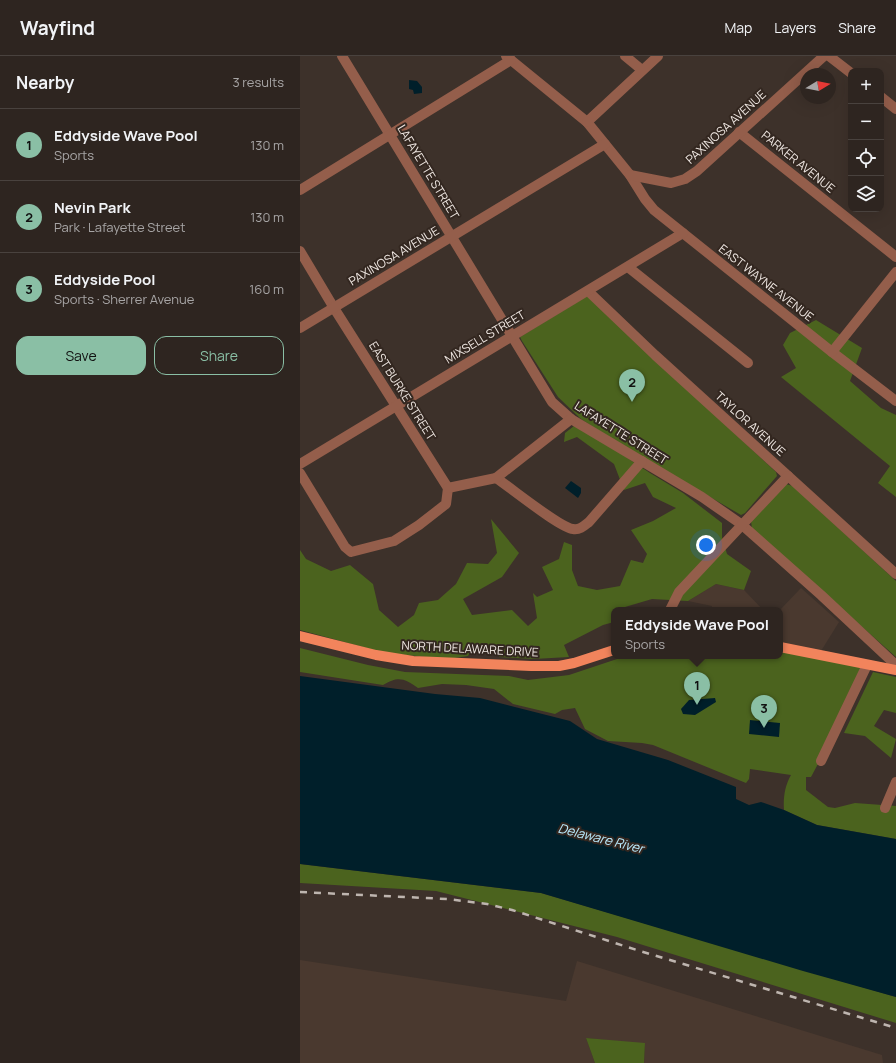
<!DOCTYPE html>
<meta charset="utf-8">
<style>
:root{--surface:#2e2520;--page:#362d29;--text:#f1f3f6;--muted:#a7a5a5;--line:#49423e;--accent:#8abfa5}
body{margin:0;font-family:Manrope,sans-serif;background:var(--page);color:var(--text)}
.controls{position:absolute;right:12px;top:12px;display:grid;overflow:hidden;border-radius:8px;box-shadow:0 4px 16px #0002}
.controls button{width:36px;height:36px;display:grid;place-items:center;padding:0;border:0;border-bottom:1px solid var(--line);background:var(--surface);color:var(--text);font:20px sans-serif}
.compass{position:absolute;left:500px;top:12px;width:36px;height:36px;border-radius:50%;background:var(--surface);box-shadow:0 4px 16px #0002;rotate:80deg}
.you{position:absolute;left:406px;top:489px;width:14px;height:14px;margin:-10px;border:3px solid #fff;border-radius:50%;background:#1a73e8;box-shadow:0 0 0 6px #1a73e833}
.badge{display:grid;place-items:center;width:26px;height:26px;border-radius:50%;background:var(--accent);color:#111;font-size:13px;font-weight:700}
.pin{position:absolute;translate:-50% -33px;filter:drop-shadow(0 1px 2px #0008)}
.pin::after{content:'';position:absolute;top:21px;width:14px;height:12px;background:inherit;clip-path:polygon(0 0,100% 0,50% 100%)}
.popup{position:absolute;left:311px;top:551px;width:172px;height:52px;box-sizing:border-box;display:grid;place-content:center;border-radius:8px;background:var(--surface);filter:drop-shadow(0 1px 3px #0005);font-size:13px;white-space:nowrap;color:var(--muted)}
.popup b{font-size:15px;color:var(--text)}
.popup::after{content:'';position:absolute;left:50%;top:100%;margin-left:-8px;border:8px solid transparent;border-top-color:var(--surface)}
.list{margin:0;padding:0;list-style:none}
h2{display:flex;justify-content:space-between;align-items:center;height:52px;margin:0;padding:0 16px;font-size:17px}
h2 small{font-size:13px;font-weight:400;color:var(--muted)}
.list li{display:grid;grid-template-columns:26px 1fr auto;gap:12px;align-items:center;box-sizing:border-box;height:72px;padding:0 16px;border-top:1px solid var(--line)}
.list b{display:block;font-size:15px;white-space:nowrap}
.list p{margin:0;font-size:13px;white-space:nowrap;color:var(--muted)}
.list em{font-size:13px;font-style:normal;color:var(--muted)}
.actions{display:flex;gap:8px;padding:12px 16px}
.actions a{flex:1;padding:9px 0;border:1px solid var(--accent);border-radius:12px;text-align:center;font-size:14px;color:var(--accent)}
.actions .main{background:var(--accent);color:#111}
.icon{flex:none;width:22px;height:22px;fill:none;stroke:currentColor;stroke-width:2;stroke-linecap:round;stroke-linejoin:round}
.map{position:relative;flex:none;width:596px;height:1007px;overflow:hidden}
header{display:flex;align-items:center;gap:24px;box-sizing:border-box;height:56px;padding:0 20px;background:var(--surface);border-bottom:1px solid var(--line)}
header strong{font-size:19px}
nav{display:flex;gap:22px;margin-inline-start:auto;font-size:14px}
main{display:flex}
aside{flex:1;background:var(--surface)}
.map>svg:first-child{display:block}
.built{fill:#4a392f}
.green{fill:#4b631e}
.water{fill:#001f2a}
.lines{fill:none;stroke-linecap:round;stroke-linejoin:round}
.minor{stroke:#945e4b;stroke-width:10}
.major{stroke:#f2845c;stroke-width:10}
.rail{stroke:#beb5af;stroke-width:2.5;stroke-dasharray:7 7;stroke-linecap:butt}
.labels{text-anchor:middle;stroke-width:4;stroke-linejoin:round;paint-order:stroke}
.street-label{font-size:12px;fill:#efe7e2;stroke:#332720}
.water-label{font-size:13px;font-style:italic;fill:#baebfe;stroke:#332720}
</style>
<header>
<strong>Wayfind</strong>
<nav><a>Map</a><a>Layers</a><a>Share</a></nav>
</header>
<main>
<aside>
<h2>Nearby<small>3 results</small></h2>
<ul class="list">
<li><span class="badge">1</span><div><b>Eddyside Wave Pool</b><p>Sports</p></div><em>130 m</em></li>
<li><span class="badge">2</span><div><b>Nevin Park</b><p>Park · Lafayette Street</p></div><em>130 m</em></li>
<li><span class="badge">3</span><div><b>Eddyside Pool</b><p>Sports · Sherrer Avenue</p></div><em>160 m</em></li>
</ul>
<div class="actions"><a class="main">Save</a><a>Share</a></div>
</aside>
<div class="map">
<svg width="596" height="1007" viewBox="0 0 596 1007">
<rect width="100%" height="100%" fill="#3d312a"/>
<g class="built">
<path d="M416,528L444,534L463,554H411L412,550L388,545Z"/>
<path d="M501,532L539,566L521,595L480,588V554Z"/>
<path d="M0,904L266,945L277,905L582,999L583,1007H344L345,988L286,982L295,1007H0Z"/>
</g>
<g class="green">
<path d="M287,240L476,416L477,420L445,457L441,459L326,392L281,363L258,341L222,285L220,281Z"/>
<path d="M516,264L562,292L550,325L581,352L596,359V441L578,427L590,410L481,321L496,312L483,289L490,277Z"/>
<path d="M274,370L299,383L350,417L383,437L422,467V481L427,498L451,515L444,534L416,528L388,545L352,543L325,551L326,554H314V566L303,569L264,589L269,601L234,603L199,601V592L173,590L168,600L148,603L85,597L0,574V494L6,503L31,515L50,509L73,528L79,554L98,571L114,559L119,547L138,544L156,528L167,507L188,508L197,497L191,463L219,497L202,521L163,543L172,559L212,554L228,570L237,562L233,537L237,541L253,534L242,511L259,503L264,486L272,489V514L278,530L297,534L320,530L331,504L343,507L347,498L331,474L353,465L376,452L353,441L345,427L324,434L314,408L277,381L264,386L265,377Z"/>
<path d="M486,428L493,430L596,525V601L452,473L451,465Z"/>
<path d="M480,591L567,609L534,678L511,721H506V734L528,751L535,752L555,747L596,750V783L517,769L484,754C483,742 485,729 491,719L450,713L449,723L446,727L353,689L342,687L308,685L285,673L275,652L262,654L255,658L213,648L194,633L166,629L142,628L118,632C104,622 98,620 83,629L0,616V592L68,609L105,616L209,620L228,624L269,619L326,600H480Z"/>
<path d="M573,616L596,621V657L584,654L574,670L596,683L591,702L565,680L544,677Z"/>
<path d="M0,808L241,837L596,941V967L317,881L136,835L0,827Z"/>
<path d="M286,982L345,987L344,1007H295Z"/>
</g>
<g class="water">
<path d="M109,24L117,25L122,31V37L114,38L113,34L109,33Z"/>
<path d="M271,425L281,432V437L278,442L265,432Z"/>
<path d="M0,620L135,638L180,642L270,665L297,683L368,704L436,731V743L449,749L461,746L484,754L517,769L596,783V941L503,915L241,837L0,808Z"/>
<path d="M415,642L416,646L395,659L383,658L381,653L389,644Z"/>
<path d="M450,664L480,667L479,681L449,678Z"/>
</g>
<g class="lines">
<g class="minor">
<path d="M42,0L252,346L271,363L402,441L441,468L521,539L596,609"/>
<path d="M206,0L287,66L330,119L345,143L354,154L532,296L596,345"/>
<path d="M325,0L342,14"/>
<path d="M529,0L551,17"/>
<path d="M581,41L596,53"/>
<path d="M287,66L358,0"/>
<path d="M439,76L596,201"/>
<path d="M330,119L371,127L385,123L397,115L524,0"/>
<path d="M0,134L211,4"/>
<path d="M0,195L34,252L148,432"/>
<path d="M328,211L448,307"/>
<path d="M288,235L355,299L596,518"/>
<path d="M0,272L305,88"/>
<path d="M532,296L596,216"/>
<path d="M0,408L383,177"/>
<path d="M0,417L45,491L51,496L94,485L119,469L146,448L148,432"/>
<path d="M196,422C210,431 260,472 273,473C280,474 284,470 289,466L342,405"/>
<path d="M148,432L196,422L271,363"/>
<path d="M370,554L379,536L488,420"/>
<path d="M521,705L567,609"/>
<path d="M585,752L596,726"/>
</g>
<g class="major">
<path d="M0,580L76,599L113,605L231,610H259L274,607L314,594"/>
<path d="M480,591L596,614"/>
</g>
<path class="rail" d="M0,836L147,843L187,848L212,854L340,895L596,972"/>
</g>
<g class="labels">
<g class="street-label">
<text transform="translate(426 71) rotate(-42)" y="4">PAXINOSA AVENUE</text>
<text transform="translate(498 106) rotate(39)" y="4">PARKER AVENUE</text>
<text transform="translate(128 116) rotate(59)" y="4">LAFAYETTE STREET</text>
<text transform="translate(94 200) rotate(-31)" y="4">PAXINOSA AVENUE</text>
<text transform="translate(466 227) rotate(38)" y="4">EAST WAYNE AVENUE</text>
<text transform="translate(185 281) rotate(-31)" y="4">MIXSELL STREET</text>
<text transform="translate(102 335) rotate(58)" y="4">EAST BURKE STREET</text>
<text transform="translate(450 368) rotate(42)" y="4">TAYLOR AVENUE</text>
<text transform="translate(321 377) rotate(32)" y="4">LAFAYETTE STREET</text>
<text transform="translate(170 593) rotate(3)" y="4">NORTH DELAWARE DRIVE</text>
</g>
<g class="water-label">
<text transform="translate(301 782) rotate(14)" y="5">Delaware River</text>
</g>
</g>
</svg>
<div class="controls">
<button>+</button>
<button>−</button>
<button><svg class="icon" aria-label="locate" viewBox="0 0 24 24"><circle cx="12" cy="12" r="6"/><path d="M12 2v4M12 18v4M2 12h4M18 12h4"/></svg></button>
<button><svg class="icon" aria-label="layers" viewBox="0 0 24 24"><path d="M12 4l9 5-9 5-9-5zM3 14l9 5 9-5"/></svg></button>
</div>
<svg class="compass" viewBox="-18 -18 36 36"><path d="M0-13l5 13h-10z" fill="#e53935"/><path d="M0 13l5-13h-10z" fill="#a7a5a5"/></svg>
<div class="you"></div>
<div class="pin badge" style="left:397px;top:649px">1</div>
<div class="popup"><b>Eddyside Wave Pool</b>Sports</div>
<div class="pin badge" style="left:332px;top:346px">2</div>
<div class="pin badge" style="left:464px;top:672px">3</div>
</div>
</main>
